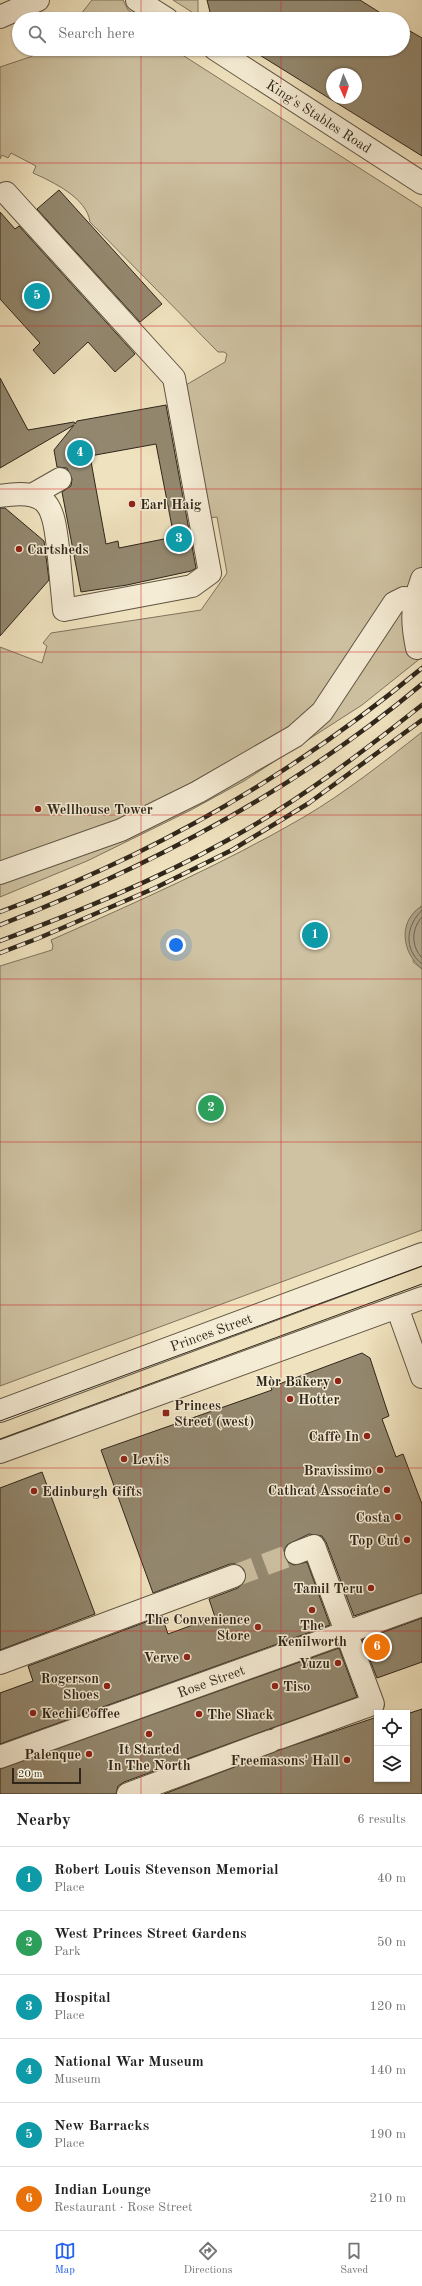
<!DOCTYPE html>
<meta charset="utf-8">
<style>
:root{--surface:#fff;--page:#f6f6f6;--text:#222;--muted:#767676;--line:#e0e0e0;--accent:#2563eb}
body{margin:0;font-family:"Old Standard TT",serif;background:var(--page);color:var(--text)}
.controls{position:absolute;right:12px;bottom:12px;display:grid;overflow:hidden;border-radius:0px;box-shadow:0 1px 3px #0004}
.controls button{width:36px;height:36px;display:grid;place-items:center;padding:0;border:0;border-bottom:1px solid var(--line);background:var(--surface);color:var(--text);font:20px sans-serif}
.compass{position:absolute;left:326px;top:68px;width:36px;height:36px;border-radius:50%;background:var(--surface);box-shadow:0 1px 3px #0004;rotate:177deg}
.scale{position:absolute;left:12px;bottom:10px;width:69px;box-sizing:border-box;padding-left:4px;border:2px solid #2f261a;border-top:0;font-size:11px;line-height:14px;white-space:nowrap;color:#2f261a;-webkit-text-stroke:3px #f5ecd5;paint-order:stroke}
.you{position:absolute;left:176px;top:945px;width:14px;height:14px;margin:-10px;border:3px solid #fff;border-radius:50%;background:#1a73e8;box-shadow:0 0 0 6px #1a73e833}
.badge{display:grid;place-items:center;width:26px;height:26px;border-radius:50%;background:var(--accent);color:#fff;font-size:13px;font-weight:700}
.pin{position:absolute;translate:-50% -50%;border:2px solid #fff;box-shadow:0 1px 4px #0006}
.list{margin:0;padding:0;list-style:none}
h2{display:flex;justify-content:space-between;align-items:center;height:52px;margin:0;padding:0 16px;font-size:17px}
h2 small{font-size:13px;font-weight:400;color:var(--muted)}
.list li{display:grid;grid-template-columns:26px 1fr auto;gap:12px;align-items:center;box-sizing:border-box;height:64px;padding:0 16px;border-top:1px solid var(--line)}
.list b{display:block;font-size:15px;white-space:nowrap}
.list p{margin:0;font-size:13px;white-space:nowrap;color:var(--muted)}
.list em{font-size:13px;font-style:normal;color:var(--muted)}
.icon{flex:none;width:22px;height:22px;fill:none;stroke:currentColor;stroke-width:2;stroke-linecap:round;stroke-linejoin:round}
.map{position:relative;flex:none;width:422px;height:1794px;overflow:hidden}
.search{position:absolute;background:var(--surface);box-shadow:0 1px 3px #0004;left:12px;right:12px;top:12px;height:44px;display:flex;align-items:center;gap:10px;box-sizing:border-box;padding:0 14px;border-radius:22px;color:var(--muted);font-size:15px}
.sheet{height:436px;background:var(--surface)}
nav{display:flex;justify-content:space-around;align-items:center;box-sizing:border-box;height:56px;border-top:1px solid var(--line);background:var(--surface);font-size:11px;color:var(--muted)}
nav a{display:grid;justify-items:center;gap:2px}
nav .on{color:var(--accent)}
.map>svg:first-child{display:block}
.green{fill:#cec2a2;stroke:#7e745e}
.water{fill:#aea286;stroke:#7b705b}
.lines{fill:none;stroke-linecap:round;stroke-linejoin:round}
.shore{stroke:#6e6450;stroke-width:1}
.building{fill:#93886f;stroke:#2f261a;fill-rule:evenodd}
.minor-tunnel{stroke:#c9bc9d;stroke-width:22;stroke-dasharray:22 11;stroke-linecap:butt}
.minor-casing{stroke:#5f5543;stroke-width:24}
.minor{stroke:#f5ecd5;stroke-width:22}
.tram{stroke:#2f261a;stroke-width:1}
.rail-casing{stroke:#2f261a;stroke-width:4.5}
.rail{stroke:#f5ecd5;stroke-width:3;stroke-dasharray:9;stroke-linecap:butt}
.grid{fill:none;stroke:#d62828;stroke-width:1;stroke-opacity:0.55}
.poi-dot{fill:#8f2418;stroke:#f5ecd5;stroke-width:1.5}
.labels{text-anchor:middle;stroke-width:3;stroke-linejoin:round;paint-order:stroke}
.street-label{font-size:14px;fill:#2f261a;stroke:#f5ecd5}
.poi-label{font-size:14px;font-weight:bold;fill:#2f261a;stroke:#f5ecd5;text-anchor:end}
</style>
<div class="map">
<svg width="422" height="1794" viewBox="0 0 422 1794">
<rect width="100%" height="100%" fill="#efe2be"/>
<filter id="stains"><feTurbulence type="fractalNoise" baseFrequency=".005" numOctaves="4"/><feColorMatrix values="0 0 0 0 .2 0 0 0 0 .09 0 0 0 0 .02 0 0 0 .5 -.17"/></filter>
<radialGradient id="worn" r=".72"><stop offset=".6" stop-color="#630" stop-opacity="0"/><stop offset="1" stop-color="#630" stop-opacity=".3"/></radialGradient>
<g class="green">
<path d="M92,0H123L128,10L141,19H77Z"/>
<path d="M173,0H198V16Z"/>
<path d="M44,49H173L422,208V657L362,705L244,781L191,810L87,861L0,897V647L42,663L47,646L43,643L51,633L201,610L227,573L217,517L208,518L186,385L225,362L227,354L224,352H218L90,222C87,198 53,182 33,173L36,166L11,153L8,158L2,155L0,159V67L30,57Z"/>
<path d="M422,732V906L420,907L413,962L422,969V1230L0,1386V966L52,950L53,946L51,940C137,902 223,864 304,817C346,792 384,762 422,732Z"/>
</g>
<path class="water" d="M422,906V969C402,953 397,921 422,906Z"/>
<g class="lines">
<g class="shore">
<path d="M422,910C406,926 403,949 422,964"/>
<path d="M422,917C411,929 411,946 422,958"/>
</g>
</g>
<g class="building">
<path d="M207,0H360L390,19H213L210,12Z"/>
<path d="M403,27L422,38V156L250,49H403ZM332,74H356V98H332Z"/>
<path d="M59,190L162,304L140,322L37,209Z"/>
<path d="M0,212L15,229L19,226L135,354L115,372L88,342L54,374L33,350L40,343L0,299Z"/>
<path d="M0,378L28,430L74,422L75,424L77,421L166,405L196,568L191,571L127,585L81,592L62,492L71,486L72,479L67,468L57,467L54,450L74,425L0,468ZM156,444L174,537L119,548L118,541L106,544L90,456Z"/>
<path d="M0,508H5L44,541L49,580L0,636Z"/>
<path d="M362,1353L370,1358L384,1401L389,1416L382,1419L396,1457L403,1454L422,1504V1593L354,1616L326,1542L322,1536L309,1534L287,1545L284,1551V1557L288,1562L294,1565L307,1562L330,1625L0,1744V1693L33,1681L28,1666L162,1616L168,1634L215,1617L209,1599L238,1588L246,1578V1572L242,1567L236,1564H230L153,1593L101,1450L272,1390L271,1387Z"/>
<path d="M42,1472L95,1614L0,1650V1488Z"/>
<path d="M422,1618V1662L377,1678L362,1640Z"/>
<path d="M339,1648L357,1697L124,1782L118,1786L116,1794H0V1769Z"/>
<path d="M422,1709V1794H164L279,1750L377,1717V1779H407V1714Z"/>
</g>
<g class="lines">
<path class="minor-tunnel" d="M234,1576L296,1553"/>
<g class="minor-casing">
<g id="minor">
<path d="M137,0L167,19"/>
<path d="M0,17L38,0"/>
<path d="M215,49L422,183"/>
<path d="M32,495L60,479"/>
<path d="M0,496C49,488 53,505 58,548C60,569 62,589 64,610L192,586L210,573L174,378L6,193"/>
<path d="M417,648C411,619 412,607 422,579"/>
<path d="M0,873L121,830L198,792L295,736L322,712L394,603L404,598L415,599"/>
<path d="M397,1307L422,1377"/>
<path d="M0,1411L422,1254"/>
<path d="M0,1452L422,1298"/>
<path d="M0,1663L234,1576"/>
<path d="M279,1738L373,1704L314,1546L296,1553"/>
<path d="M0,1757L422,1605"/>
<path d="M128,1794L271,1741"/>
</g>
</g>
<use href="#minor" class="minor"/>
<g class="tram">
<path d="M0,1421L422,1266"/>
<path d="M0,1439L422,1284"/>
</g>
<g class="rail-casing">
<g id="rail">
<path d="M0,912C155,854 295,774 422,668"/>
<path d="M0,925C152,866 297,789 422,684"/>
<path d="M0,941C77,912 154,881 226,841C296,803 360,754 422,705"/>
<path d="M0,953L39,938L155,888L232,850L309,803L422,720"/>
</g>
</g>
<use href="#rail" class="rail"/>
</g>
<path class="grid" d="M141,0V19M281,0V19M141,49V1794M281,49V1794M0,163H422M0,326H422M0,489H422M0,652H422M0,815H422M0,979H422M0,1142H422M0,1305H422M0,1468H422M0,1631H422"/>
<g class="poi-dot">
<circle cx="132" cy="504" r="4"/>
<circle cx="19" cy="549" r="4"/>
<circle cx="38" cy="809" r="4"/>
<circle cx="338" cy="1381" r="4"/>
<circle cx="290" cy="1399" r="4"/>
<rect x="162" y="1409" width="8" height="8" rx="2"/>
<circle cx="367" cy="1436" r="4"/>
<circle cx="124" cy="1459" r="4"/>
<circle cx="380" cy="1470" r="4"/>
<circle cx="387" cy="1490" r="4"/>
<circle cx="34" cy="1491" r="4"/>
<circle cx="398" cy="1517" r="4"/>
<circle cx="407" cy="1540" r="4"/>
<circle cx="371" cy="1588" r="4"/>
<circle cx="312" cy="1610" r="4"/>
<circle cx="258" cy="1627" r="4"/>
<circle cx="187" cy="1657" r="4"/>
<circle cx="338" cy="1663" r="4"/>
<circle cx="107" cy="1686" r="4"/>
<circle cx="275" cy="1686" r="4"/>
<circle cx="33" cy="1713" r="4"/>
<circle cx="199" cy="1714" r="4"/>
<circle cx="149" cy="1734" r="4"/>
<circle cx="89" cy="1754" r="4"/>
<circle cx="347" cy="1760" r="4"/>
</g>
<g class="labels">
<g class="street-label">
<text transform="translate(319 116) rotate(33)" y="5">King's Stables Road</text>
<text transform="translate(211 1332) rotate(-20)" y="5">Princes Street</text>
<text transform="translate(211 1681) rotate(-20)" y="5">Rose Street</text>
</g>
<g class="poi-label">
<text x="140" y="509" text-anchor="start">Earl Haig</text>
<text x="27" y="554" text-anchor="start">Cartsheds</text>
<text x="46" y="814" text-anchor="start">Wellhouse Tower</text>
<text x="330" y="1386">Mòr Bakery</text>
<text x="298" y="1404" text-anchor="start">Hotter</text>
<text x="174" y="1410" text-anchor="start">Princes<tspan x="174" dy="16">Street (west)</tspan></text>
<text x="359" y="1441">Caffè In</text>
<text x="132" y="1464" text-anchor="start">Levi's</text>
<text x="372" y="1475">Bravissimo</text>
<text x="379" y="1495">Cathcat Associate</text>
<text x="42" y="1496" text-anchor="start">Edinburgh Gifts</text>
<text x="390" y="1522">Costa</text>
<text x="399" y="1545">Top Cut</text>
<text x="363" y="1593">Tamil Teru</text>
<text x="250" y="1624">The Convenience<tspan x="250" dy="16">Store</tspan></text>
<text x="312" y="1630" text-anchor="middle">The<tspan x="312" dy="16">Kenilworth</tspan></text>
<text x="179" y="1662">Verve</text>
<text x="330" y="1668">Yuzu</text>
<text x="99" y="1683">Rogerson<tspan x="99" dy="16">Shoes</tspan></text>
<text x="283" y="1691" text-anchor="start">Tiso</text>
<text x="41" y="1718" text-anchor="start">Kechi Coffee</text>
<text x="207" y="1719" text-anchor="start">The Shack</text>
<text x="149" y="1754" text-anchor="middle">It Started<tspan x="149" dy="16">In The North</tspan></text>
<text x="81" y="1759">Palenque</text>
<text x="339" y="1765">Freemasons' Hall</text>
</g>
</g>
<rect width="100%" height="100%" filter="url(#stains)"/>
<rect width="100%" height="100%" fill="url(#worn)"/>
</svg>
<div class="controls">
<button><svg class="icon" aria-label="locate" viewBox="0 0 24 24"><circle cx="12" cy="12" r="6"/><path d="M12 2v4M12 18v4M2 12h4M18 12h4"/></svg></button>
<button><svg class="icon" aria-label="layers" viewBox="0 0 24 24"><path d="M12 4l9 5-9 5-9-5zM3 14l9 5 9-5"/></svg></button>
</div>
<svg class="compass" viewBox="-18 -18 36 36"><path d="M0-13l5 13h-10z" fill="#e53935"/><path d="M0 13l5-13h-10z" fill="#767676"/></svg>
<div class="scale">20 m</div>
<div class="you"></div>
<div class="pin badge" style="left:315px;top:935px;background:#0f9aa8">1</div>
<div class="pin badge" style="left:211px;top:1108px;background:#2e9e5b">2</div>
<div class="pin badge" style="left:179px;top:539px;background:#0f9aa8">3</div>
<div class="pin badge" style="left:80px;top:453px;background:#0f9aa8">4</div>
<div class="pin badge" style="left:37px;top:296px;background:#0f9aa8">5</div>
<div class="pin badge" style="left:377px;top:1647px;background:#e8710a">6</div>
<div class="search"><svg class="icon" aria-label="search" viewBox="0 0 24 24"><circle cx="10" cy="10" r="6"/><path d="M15 15l6 6"/></svg>Search here</div>
</div>
<section class="sheet">
<h2>Nearby<small>6 results</small></h2>
<ul class="list">
<li><span class="badge" style="background:#0f9aa8">1</span><div><b>Robert Louis Stevenson Memorial</b><p>Place</p></div><em>40 m</em></li>
<li><span class="badge" style="background:#2e9e5b">2</span><div><b>West Princes Street Gardens</b><p>Park</p></div><em>50 m</em></li>
<li><span class="badge" style="background:#0f9aa8">3</span><div><b>Hospital</b><p>Place</p></div><em>120 m</em></li>
<li><span class="badge" style="background:#0f9aa8">4</span><div><b>National War Museum</b><p>Museum</p></div><em>140 m</em></li>
<li><span class="badge" style="background:#0f9aa8">5</span><div><b>New Barracks</b><p>Place</p></div><em>190 m</em></li>
<li><span class="badge" style="background:#e8710a">6</span><div><b>Indian Lounge</b><p>Restaurant · Rose Street</p></div><em>210 m</em></li>
</ul>
</section>
<nav>
<a class="on"><svg class="icon" aria-label="map" viewBox="0 0 24 24"><path d="M3 6l6-2 6 2 6-2v14l-6 2-6-2-6 2zM9 4v14M15 6v14"/></svg>Map</a>
<a><svg class="icon" aria-label="directions" viewBox="0 0 24 24"><path d="M12 3l9 9-9 9-9-9zM9 14v-3h6M13 9l2 2-2 2"/></svg>Directions</a>
<a><svg class="icon" aria-label="saved" viewBox="0 0 24 24"><path d="M7 4h10v16l-5-4-5 4z"/></svg>Saved</a>
</nav>
